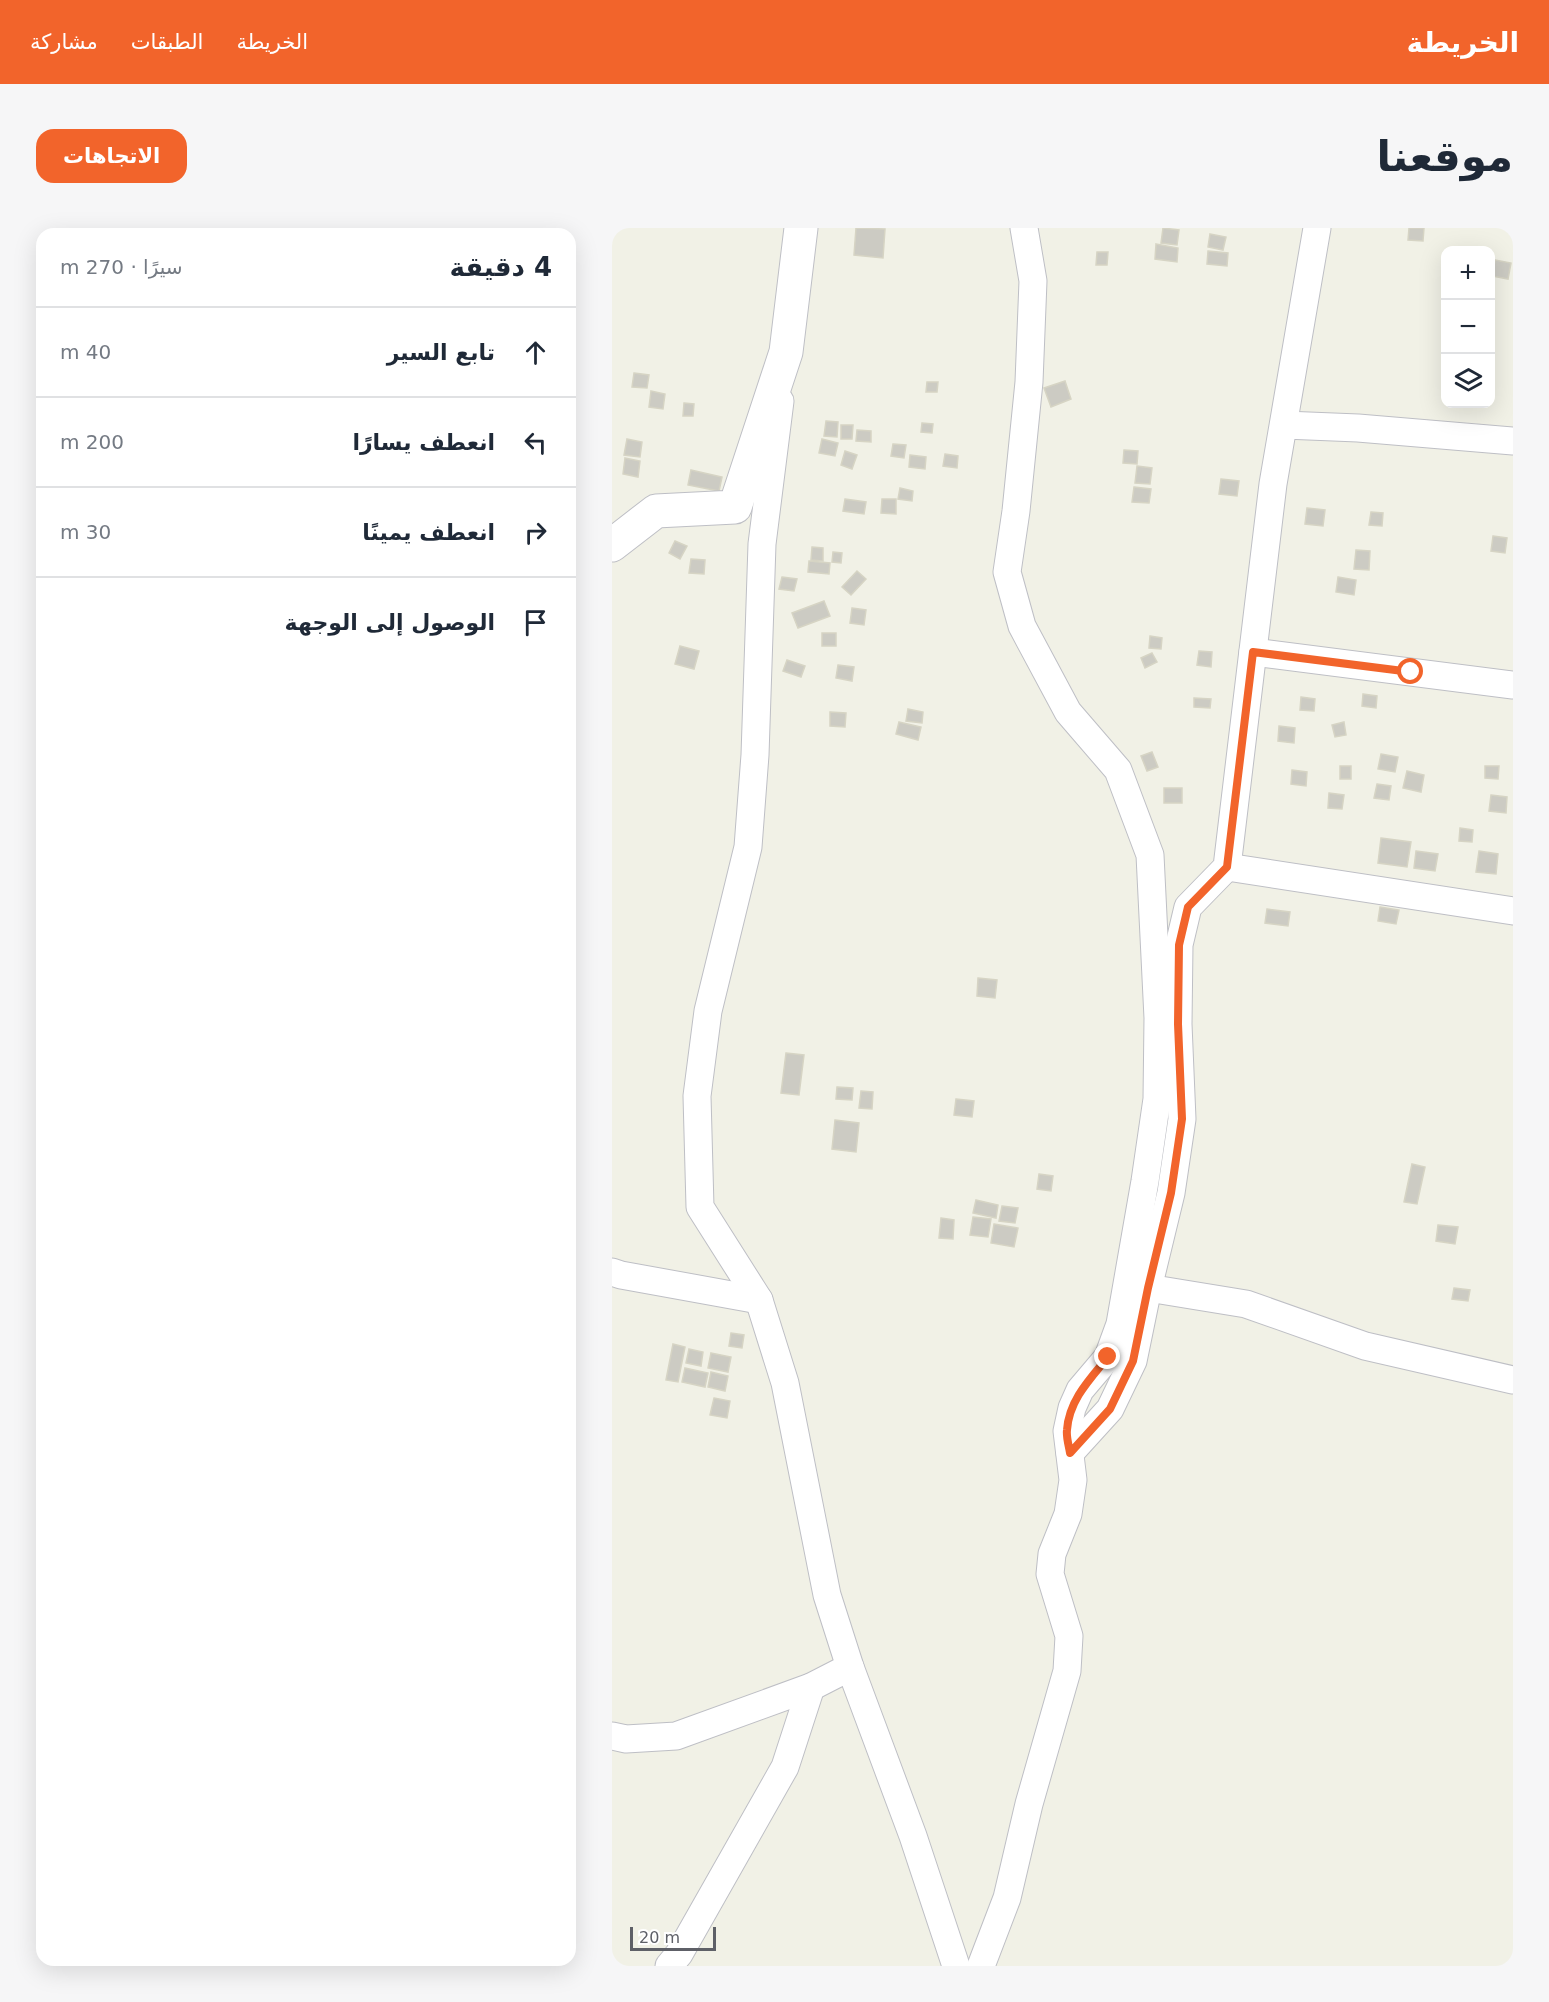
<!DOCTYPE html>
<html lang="ar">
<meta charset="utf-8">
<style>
:root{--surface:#fff;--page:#f6f6f7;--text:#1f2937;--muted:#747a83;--line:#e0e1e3;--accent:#f2642b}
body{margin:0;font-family:"DejaVu Sans","Noto Naskh Arabic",sans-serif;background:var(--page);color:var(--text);direction:rtl}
.controls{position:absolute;right:18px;top:18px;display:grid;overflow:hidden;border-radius:12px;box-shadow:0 6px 24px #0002}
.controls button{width:54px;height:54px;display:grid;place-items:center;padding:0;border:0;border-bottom:2px solid var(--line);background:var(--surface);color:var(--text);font:30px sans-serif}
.scale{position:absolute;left:18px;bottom:15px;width:86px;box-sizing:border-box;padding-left:6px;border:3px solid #5e6067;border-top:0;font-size:16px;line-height:21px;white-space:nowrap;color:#5e6067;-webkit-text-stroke:4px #fff;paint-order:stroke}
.stop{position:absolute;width:18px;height:18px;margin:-14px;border:4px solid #f2642b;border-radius:50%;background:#fff}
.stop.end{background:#f2642b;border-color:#fff;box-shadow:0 2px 6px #0008}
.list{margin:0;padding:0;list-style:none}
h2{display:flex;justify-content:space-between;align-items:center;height:78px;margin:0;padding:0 24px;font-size:26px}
h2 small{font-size:20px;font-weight:400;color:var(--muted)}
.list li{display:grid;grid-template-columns:39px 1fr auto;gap:18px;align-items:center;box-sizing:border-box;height:90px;padding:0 24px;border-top:2px solid var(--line)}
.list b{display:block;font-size:22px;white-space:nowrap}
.list em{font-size:20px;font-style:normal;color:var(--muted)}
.icon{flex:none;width:33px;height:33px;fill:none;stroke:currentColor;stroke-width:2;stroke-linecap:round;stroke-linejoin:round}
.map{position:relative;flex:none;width:901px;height:1738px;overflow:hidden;direction:ltr;border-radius:18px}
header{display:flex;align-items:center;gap:36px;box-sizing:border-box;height:84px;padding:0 30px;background:var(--accent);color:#fff}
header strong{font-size:28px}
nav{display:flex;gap:33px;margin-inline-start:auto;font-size:21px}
.intro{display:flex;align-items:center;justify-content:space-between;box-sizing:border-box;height:144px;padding:0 36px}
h1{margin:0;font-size:42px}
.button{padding:15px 27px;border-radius:18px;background:var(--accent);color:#fff;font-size:21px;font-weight:700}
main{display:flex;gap:36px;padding:0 36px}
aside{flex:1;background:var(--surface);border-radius:18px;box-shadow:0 6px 24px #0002}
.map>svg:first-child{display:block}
.building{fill:#cccbc3;stroke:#d6d4c4;stroke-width:1.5}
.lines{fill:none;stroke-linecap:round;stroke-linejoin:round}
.minor-casing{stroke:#bebfc5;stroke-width:29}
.tertiary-casing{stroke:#bebfc5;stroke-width:35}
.minor{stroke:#fff;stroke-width:27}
.tertiary{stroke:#fff;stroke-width:33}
.route{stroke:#f2642b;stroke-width:8}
</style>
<header>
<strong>الخريطة</strong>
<nav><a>الخريطة</a><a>الطبقات</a><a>مشاركة</a></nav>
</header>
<div class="intro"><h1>موقعنا</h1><a class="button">الاتجاهات</a></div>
<main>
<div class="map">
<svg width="901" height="1738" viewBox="0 0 901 1738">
<rect width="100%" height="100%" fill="#f1f1e6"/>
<g class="building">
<path d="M244,0L273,1L271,30L242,27Z"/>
<path d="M551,0L567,2L565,17L549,15Z"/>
<path d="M797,0H812L811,13L796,12Z"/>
<path d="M598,6L614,9L611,22L596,19Z"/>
<path d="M544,16L566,20L565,34L543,31Z"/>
<path d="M596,23L616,25L615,38L595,36Z"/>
<path d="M485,24H496L495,37H484Z"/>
<path d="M883,32L899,35L896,51L880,48Z"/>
<path d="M22,145L37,147L35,160L20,159Z"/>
<path d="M453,153L459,171L439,179L432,160Z"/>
<path d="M315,154H326L325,164H314Z"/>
<path d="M39,163L53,166L51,181L37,179Z"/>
<path d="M72,175L82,176L81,188H71Z"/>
<path d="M214,193L226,194L225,209L212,208Z"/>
<path d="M310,195L321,196L320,205L309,204Z"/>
<path d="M229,197H241L240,211H229Z"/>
<path d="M245,202L259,203V214L244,213Z"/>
<path d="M15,211L30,214L28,229L12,227Z"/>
<path d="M210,211L226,215L223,228L207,225Z"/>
<path d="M281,216L294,217L292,230L279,228Z"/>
<path d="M512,222L526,223L525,236L511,235Z"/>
<path d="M233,223L245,227L240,241L229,237Z"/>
<path d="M333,226L346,228L345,240L331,238Z"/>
<path d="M298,227L314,229L313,241L297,239Z"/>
<path d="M13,230L28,233L26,249L11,246Z"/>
<path d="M525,238L540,240L538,256L523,255Z"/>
<path d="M79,242L110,249L107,263L76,257Z"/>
<path d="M609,251L627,253L625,268L607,266Z"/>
<path d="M522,259L539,261L537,275L520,274Z"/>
<path d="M288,260L301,263L300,273L286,271Z"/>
<path d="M233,271L254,274L252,286L231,283Z"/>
<path d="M270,271H284V286L269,285Z"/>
<path d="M695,280L713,282L711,298L693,296Z"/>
<path d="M759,284L771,285L770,298L757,297Z"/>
<path d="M881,308L895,310L893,325L879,323Z"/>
<path d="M63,313L75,318L68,331L57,325Z"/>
<path d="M200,319L211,320V333L199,332Z"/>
<path d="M744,322L758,323L757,342L742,341Z"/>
<path d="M221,324L230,325L229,335L220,334Z"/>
<path d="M79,331L93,332L92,346L77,345Z"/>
<path d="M197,333L218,335L217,346L196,344Z"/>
<path d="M245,343L254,351L239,367L230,359Z"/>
<path d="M170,349L185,351L182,363L167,361Z"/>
<path d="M726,349L744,352L742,367L724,364Z"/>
<path d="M212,373L218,388L186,400L180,385Z"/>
<path d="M240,380L254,382L252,397L238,395Z"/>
<rect x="210" y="405" width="14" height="13"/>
<path d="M538,408L550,410L549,421L537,420Z"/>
<path d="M68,418L87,423L82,441L63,436Z"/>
<path d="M587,423L600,424L599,439L585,437Z"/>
<path d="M540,425L545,434L533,440L529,430Z"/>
<path d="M175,432L193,438L189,449L171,443Z"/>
<path d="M226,437L242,439L240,453L224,450Z"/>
<path d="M751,466L765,468L764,480L750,478Z"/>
<path d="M689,469L703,471L702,483L688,482Z"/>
<path d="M582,470L599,471L598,480L582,479Z"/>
<path d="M296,481L311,484L310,495L294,493Z"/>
<path d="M218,484L234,485L233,499L218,498Z"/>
<path d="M287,494L309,499L306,512L284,506Z"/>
<path d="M732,494L734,507L723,509L720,497Z"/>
<path d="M667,498L683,500L682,515L666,513Z"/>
<path d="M540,524L546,539L535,543L529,528Z"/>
<path d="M769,526L786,529L783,544L766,541Z"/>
<rect x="728" y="538" width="11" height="13"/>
<path d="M873,538H887L886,551L873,550Z"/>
<path d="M680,542L695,544L694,558L679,556Z"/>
<path d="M795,543L812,547L809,564L791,560Z"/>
<path d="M765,556L779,558L777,572L762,570Z"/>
<rect x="552" y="560" width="18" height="15"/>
<path d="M717,565L732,567L730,581L716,580Z"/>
<path d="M879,567L895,569L894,585L877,583Z"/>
<path d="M848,600L861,602L860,614L847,613Z"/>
<path d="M769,610L799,614L795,639L766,635Z"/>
<path d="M804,623L826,626L823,643L802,640Z"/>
<path d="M867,623L886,626L884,646L864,644Z"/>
<path d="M768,679L787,682L784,696L766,693Z"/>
<path d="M655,681L678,684L676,698L653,695Z"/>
<path d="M366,750L385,752L383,770L365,768Z"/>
<path d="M174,825L192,827L187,867L169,865Z"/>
<path d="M225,859L241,860L240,872L224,871Z"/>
<path d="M249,863L261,864L260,881L247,880Z"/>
<path d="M344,871L362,873L360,889L342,887Z"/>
<path d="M223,892L247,895L244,924L220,921Z"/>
<path d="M800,936L813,939L805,976L792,974Z"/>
<path d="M427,946L441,948L439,963L425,961Z"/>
<path d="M364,972L386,977L384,990L361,985Z"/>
<path d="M390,978L406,980L403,995L387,993Z"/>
<path d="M361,989L379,991L376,1009L358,1007Z"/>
<path d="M329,990L342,992L341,1011L327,1010Z"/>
<path d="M382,996L406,1000L402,1019L379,1015Z"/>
<path d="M826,997L846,999L843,1016L824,1013Z"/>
<path d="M842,1060L858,1062L856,1073L840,1071Z"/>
<path d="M119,1105L132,1107L130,1120L117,1118Z"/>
<path d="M61,1116L73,1119L66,1154L54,1152Z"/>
<path d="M77,1121L91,1124L89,1138L74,1135Z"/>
<path d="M99,1125L119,1129L116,1144L96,1140Z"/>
<path d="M73,1140L96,1145L93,1159L70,1154Z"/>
<path d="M99,1144L116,1148L113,1163L96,1159Z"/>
<path d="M102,1170L118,1173L115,1190L98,1187Z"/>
</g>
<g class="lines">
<g class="minor-casing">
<g id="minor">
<path d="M168,173L150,316L143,527L136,619L96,783L85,868L88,979L147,1072L173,1155L215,1367L238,1439L301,1608L344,1738"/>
<path d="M672,197L746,200L901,213"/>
<path d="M641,424L901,457"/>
<path d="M615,639L901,683"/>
<path d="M0,1044L9,1047L147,1072"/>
<path d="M536,1060L634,1076L753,1118L901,1152"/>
<path d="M458,1225L498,1181L521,1133L536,1060L559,965L570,891L566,796L567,717L576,679L615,639L661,256L705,0"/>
<path d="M0,1508L14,1511L64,1508L199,1459L238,1439"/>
<path d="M57,1738L67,1726L173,1539L199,1459"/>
<path d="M369,1738L395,1670L417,1576L455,1443L457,1408L438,1346L440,1326L456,1286L461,1252L455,1203L460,1180L468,1162L496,1129L508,1096L533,953L545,871L546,790L538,627L506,542L456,484L410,398L395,344L404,283L417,154L421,53L412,0"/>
</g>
</g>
<g class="tertiary-casing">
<path id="tertiary" d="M0,317L44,283L123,279L174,124L189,0"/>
</g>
<use href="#minor" class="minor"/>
<use href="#tertiary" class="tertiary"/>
</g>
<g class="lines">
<path class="route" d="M496,1129C478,1151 457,1172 455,1202C454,1209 457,1218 458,1225L498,1181L521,1133L536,1060L559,965L570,891L566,796L567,717L576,679L615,639L641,424L799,444"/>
</g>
</svg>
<div class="controls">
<button>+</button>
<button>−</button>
<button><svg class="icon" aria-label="layers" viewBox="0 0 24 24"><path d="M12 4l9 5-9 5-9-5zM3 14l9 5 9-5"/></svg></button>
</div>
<div class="scale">20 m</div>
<div class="stop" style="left:799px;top:444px"></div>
<div class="stop end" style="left:496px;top:1129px"></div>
</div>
<aside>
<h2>4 دقيقة<small>سيرًا · 270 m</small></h2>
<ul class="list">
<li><svg class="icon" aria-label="ahead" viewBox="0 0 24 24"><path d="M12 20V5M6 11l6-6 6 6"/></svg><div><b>تابع السير</b></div><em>40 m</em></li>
<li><svg class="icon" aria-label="left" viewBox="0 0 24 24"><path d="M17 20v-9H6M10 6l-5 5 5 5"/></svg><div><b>انعطف يسارًا</b></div><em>200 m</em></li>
<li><svg class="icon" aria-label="right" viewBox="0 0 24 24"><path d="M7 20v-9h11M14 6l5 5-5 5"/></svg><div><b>انعطف يمينًا</b></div><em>30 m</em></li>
<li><svg class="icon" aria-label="arrive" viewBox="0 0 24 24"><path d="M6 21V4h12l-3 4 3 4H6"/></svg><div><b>الوصول إلى الوجهة</b></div></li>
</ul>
</aside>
</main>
